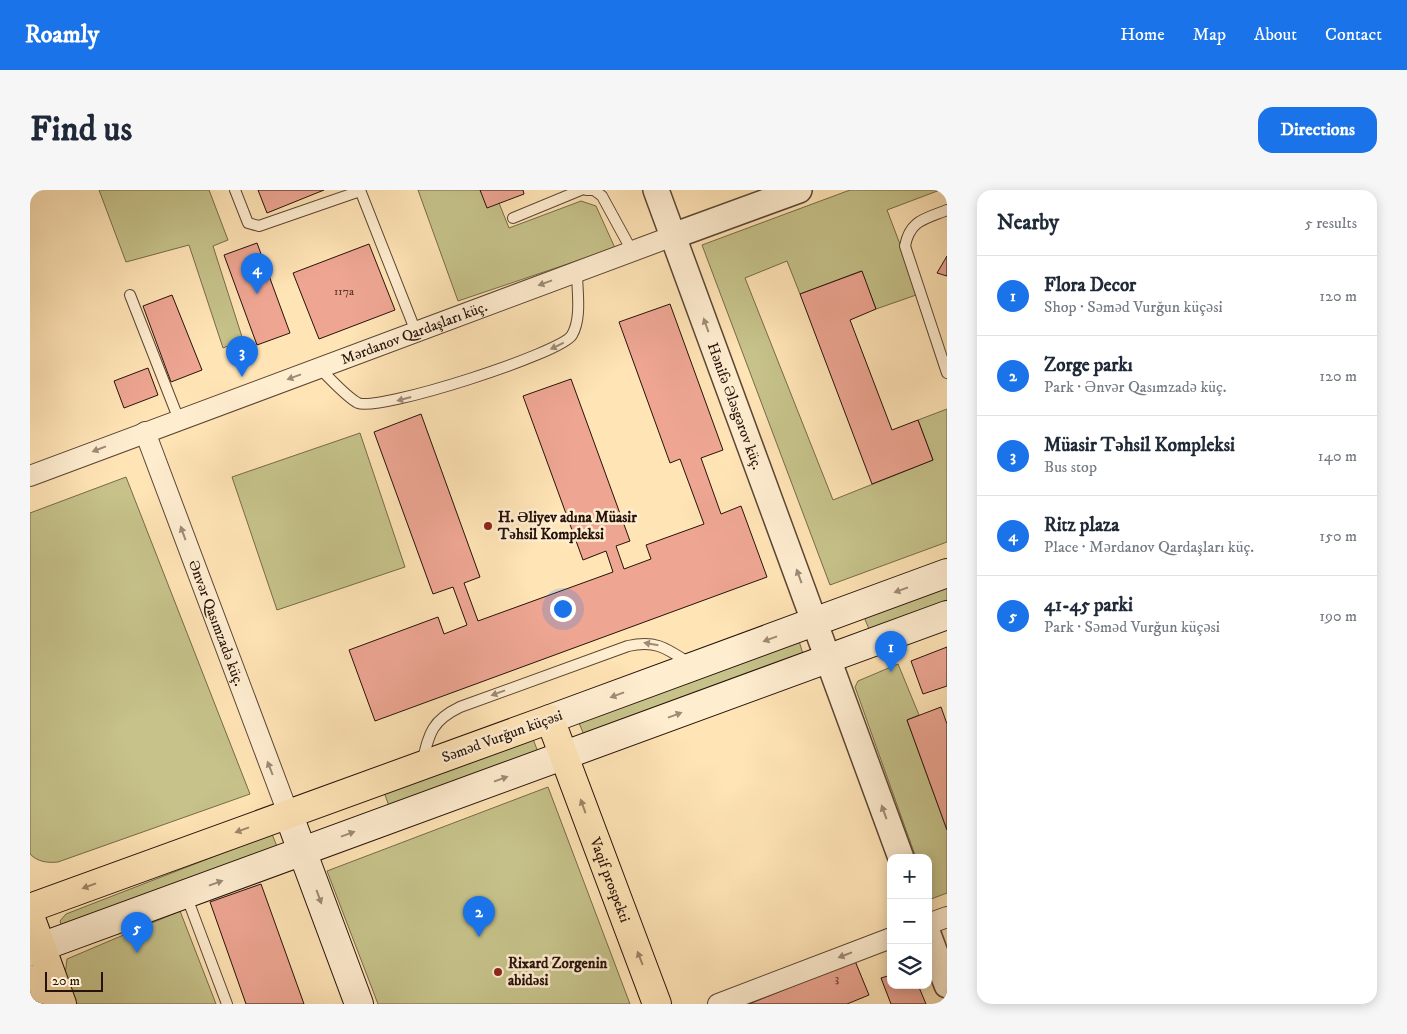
<!DOCTYPE html>
<meta charset="utf-8">
<style>
:root{--surface:#fff;--page:#f6f6f7;--text:#1f2937;--muted:#747a83;--line:#e0e1e3;--accent:#1a73e8}
body{margin:0;font-family:"IM FELL DW Pica",serif;background:var(--page);color:var(--text)}
.controls{position:absolute;right:15px;bottom:15px;display:grid;overflow:hidden;border-radius:10px;box-shadow:0 2px 12px #0003}
.controls button{width:45px;height:45px;display:grid;place-items:center;padding:0;border:0;border-bottom:1px solid var(--line);background:var(--surface);color:var(--text);font:25px sans-serif}
.scale{position:absolute;left:15px;bottom:12px;width:58px;box-sizing:border-box;padding-left:5px;border:2px solid #26120a;border-top:0;font-size:14px;line-height:18px;white-space:nowrap;color:#26120a;-webkit-text-stroke:4px #ffedd0;paint-order:stroke}
.you{position:absolute;left:532px;top:418px;width:18px;height:18px;margin:-12px;border:4px solid #fff;border-radius:50%;background:#1a73e8;box-shadow:0 0 0 8px #1a73e833}
.badge{display:grid;place-items:center;width:32px;height:32px;border-radius:50%;background:var(--accent);color:#fff;font-size:16px;font-weight:700}
.pin{position:absolute;translate:-50% -41px;filter:drop-shadow(0 1px 2px #0008)}
.pin::after{content:'';position:absolute;top:26px;width:18px;height:15px;background:inherit;clip-path:polygon(0 0,100% 0,50% 100%)}
.list{margin:0;padding:0;list-style:none}
h2{display:flex;justify-content:space-between;align-items:center;height:65px;margin:0;padding:0 20px;font-size:21px}
h2 small{font-size:16px;font-weight:400;color:var(--muted)}
.list li{display:grid;grid-template-columns:32px 1fr auto;gap:15px;align-items:center;box-sizing:border-box;height:80px;padding:0 20px;border-top:1px solid var(--line)}
.list b{display:block;font-size:19px;white-space:nowrap}
.list p{margin:0;font-size:16px;white-space:nowrap;color:var(--muted)}
.list em{font-size:16px;font-style:normal;color:var(--muted)}
.icon{flex:none;width:28px;height:28px;fill:none;stroke:currentColor;stroke-width:2;stroke-linecap:round;stroke-linejoin:round}
.map{position:relative;flex:none;width:917px;height:814px;overflow:hidden;border-radius:15px}
header{display:flex;align-items:center;gap:30px;box-sizing:border-box;height:70px;padding:0 25px;background:var(--accent);color:#fff}
header strong{font-size:24px}
nav{display:flex;gap:28px;margin-inline-start:auto;font-size:18px}
.intro{display:flex;align-items:center;justify-content:space-between;box-sizing:border-box;height:120px;padding:0 30px}
h1{margin:0;font-size:35px}
.button{padding:12px 22px;border-radius:15px;background:var(--accent);color:#fff;font-size:18px;font-weight:700}
main{display:flex;gap:30px;padding:0 30px}
aside{flex:1;background:var(--surface);border-radius:15px;box-shadow:0 2px 12px #0003}
.map>svg:first-child{display:block}
.green{fill:#c6c28a;stroke:#766a4a}
.building{fill:#eea693;stroke:#26120a}
.lines{fill:none;stroke-linecap:round;stroke-linejoin:round}
.service-casing{stroke:#5c4635;stroke-width:12}
.minor-casing{stroke:#5c4635;stroke-width:22}
.tertiary-casing{stroke:#5c4635;stroke-width:28}
.secondary-casing{stroke:#26120a;stroke-width:30}
.primary-casing{stroke:#26120a;stroke-width:30}
.service{stroke:#ffedd0;stroke-width:10}
.minor{stroke:#ffedd0;stroke-width:20}
.tertiary{stroke:#ffedd0;stroke-width:25}
.secondary{stroke:#ffedd0;stroke-width:28}
.primary{stroke:#ffe4b6;stroke-width:28}
.oneway{fill:#9d8a77}
.oneway2{fill:#9d8669}
.poi-dot{fill:#8f2418;stroke:#ffedd0;stroke-width:2}
.labels{text-anchor:middle;stroke-width:5;stroke-linejoin:round;paint-order:stroke}
.number-label{font-size:12px;fill:#58372c}
.street-label{font-size:15px;fill:#26120a;stroke:#ffedd0}
.poi-label{font-size:15px;font-weight:bold;fill:#26120a;stroke:#ffedd0;text-anchor:start}
</style>
<header>
<strong>Roamly</strong>
<nav><a>Home</a><a>Map</a><a>About</a><a>Contact</a></nav>
</header>
<div class="intro"><h1>Find us</h1><a class="button">Directions</a></div>
<main>
<div class="map">
<svg width="917" height="814" viewBox="0 0 917 814">
<rect width="100%" height="100%" fill="#ffe4b6"/>
<filter id="stains"><feTurbulence type="fractalNoise" baseFrequency=".004" numOctaves="4"/><feColorMatrix values="0 0 0 0 .2 0 0 0 0 .09 0 0 0 0 .02 0 0 0 .5 -.17"/></filter>
<radialGradient id="worn" r=".72"><stop offset=".6" stop-color="#630" stop-opacity="0"/><stop offset="1" stop-color="#630" stop-opacity=".3"/></radialGradient>
<g class="green">
<path d="M69,0H179L198,50L183,56L213,150L193,158L159,55L96,72Z"/>
<path d="M388,0H450L469,13L479,38L551,11L566,16L585,58L428,111Z"/>
<path d="M820,0H910L857,20L889,104L846,119L831,81L770,104L757,71L715,88L803,310L903,270L888,230L917,219V352L800,395L672,55Z"/>
<path d="M330,243L375,377L247,420L202,287Z"/>
<path d="M96,287L220,604L28,672C17,673 8,672 0,664V323Z"/>
<path d="M917,396V410L839,439L834,427Z"/>
<path d="M769,451L773,464L554,545L549,533Z"/>
<path d="M868,474L889,525L877,530L917,640V703L901,709L898,701V668H886L825,497L828,491Z"/>
<path d="M503,549L508,562L359,616L354,602Z"/>
<path d="M518,597L600,814H348L297,681Z"/>
<path d="M242,644L248,659L32,737L30,731L36,724Z"/>
<path d="M150,721L186,814H46L35,785L37,769Z"/>
</g>
<g class="building">
<path d="M228,0H294L237,23Z"/>
<path d="M450,0H493L494,4L457,18Z"/>
<path d="M227,53L260,143L227,155L194,65Z"/>
<path d="M339,54L365,120L289,149L263,83Z"/>
<path d="M917,66V86L907,83Z"/>
<path d="M832,81L846,119L820,130L862,240L888,230L903,270L842,294L770,104Z"/>
<path d="M142,105L172,180L141,192L113,116Z"/>
<path d="M640,114L693,260L671,268L691,324L711,316L737,387L345,531L319,460L408,427L414,444L437,435L423,397L403,404L344,242L391,224L450,387L434,393L448,431L583,382L576,361L553,370L493,206L541,189L600,351L586,356L594,379L621,369L616,355L674,334L650,269L640,273L589,132Z"/>
<path d="M118,178L128,205L94,218L84,191Z"/>
<path d="M917,457V496L893,504L881,471Z"/>
<path d="M911,517L917,534V640L877,530Z"/>
<path d="M231,694L274,814H216L180,712Z"/>
<path d="M825,771L839,805L817,814H719Z"/>
<path d="M861,785V795H888L896,814H861L851,788Z"/>
</g>
<g class="lines">
<g class="service-casing">
<g id="service">
<path d="M205,0L218,33L229,36L330,1"/>
<path d="M330,0L386,142"/>
<path d="M556,0H564L572,6L602,61"/>
<path d="M917,20C895,29 880,30 875,56L917,183"/>
<path d="M483,28L551,0"/>
<path d="M100,105L149,230"/>
<path d="M289,178C299,187 316,207 328,213C349,222 532,163 542,145C552,128 547,101 547,82"/>
<path d="M392,573C399,544 401,531 430,517L598,456C626,450 636,458 659,473"/>
<path d="M156,705L197,814"/>
</g>
</g>
<g class="minor-casing">
<g id="minor">
<path id="s1" d="M115,242L258,623"/>
<path id="s2" d="M0,286L643,46"/>
<path d="M898,734L917,727"/>
<path d="M688,814L861,748"/>
</g>
</g>
<g class="tertiary-casing">
<g id="tertiary">
<path id="s3" d="M626,0L871,668"/>
<path d="M643,46L769,0"/>
<path d="M898,744L917,795"/>
</g>
</g>
<g class="secondary-casing">
<g id="secondary">
<path d="M520,529L917,383"/>
<path d="M258,623L329,814"/>
<path d="M0,761L917,425"/>
</g>
</g>
<g class="primary-casing">
<g id="primary">
<path id="s4" d="M0,718L520,529L627,814"/>
<path d="M0,726L32,814"/>
<path d="M0,789L9,814"/>
</g>
</g>
<use href="#service" class="service"/>
<use href="#minor" class="minor"/>
<use href="#tertiary" class="tertiary"/>
<use href="#secondary" class="secondary"/>
<use href="#primary" class="primary"/>
</g>
<defs><path id="oneway-solid" d="M-6-.8H1V-3.2L6.5 0L1 3.2V.8H-6Z" transform="scale(1.25)"/></defs>
<g class="oneway">
<use href="#oneway-solid" transform="translate(515 93) rotate(160)"/>
<use href="#oneway-solid" transform="translate(676 135) rotate(-110)"/>
<use href="#oneway-solid" transform="translate(527 156) rotate(154)"/>
<use href="#oneway-solid" transform="translate(264 187) rotate(160)"/>
<use href="#oneway-solid" transform="translate(374 209) rotate(165)"/>
<use href="#oneway-solid" transform="translate(69 259) rotate(159)"/>
<use href="#oneway-solid" transform="translate(153 343) rotate(-110)"/>
<use href="#oneway-solid" transform="translate(769 386) rotate(-110)"/>
<use href="#oneway-solid" transform="translate(871 400) rotate(160)"/>
<use href="#oneway-solid" transform="translate(740 449) rotate(160)"/>
<use href="#oneway-solid" transform="translate(621 454) rotate(-170)"/>
<use href="#oneway-solid" transform="translate(468 503) rotate(160)"/>
<use href="#oneway-solid" transform="translate(587 505) rotate(160)"/>
<use href="#oneway-solid" transform="translate(645 525) rotate(-20)"/>
<use href="#oneway-solid" transform="translate(240 578) rotate(-111)"/>
<use href="#oneway-solid" transform="translate(471 589) rotate(-20)"/>
<use href="#oneway-solid" transform="translate(854 622) rotate(-110)"/>
<use href="#oneway-solid" transform="translate(318 644) rotate(-20)"/>
<use href="#oneway-solid" transform="translate(186 693) rotate(-20)"/>
<use href="#oneway-solid" transform="translate(289 707) rotate(70)"/>
<use href="#oneway-solid" transform="translate(815 765) rotate(159)"/>
</g>
<g class="oneway2">
<use href="#oneway-solid" transform="translate(553 616) rotate(-110)"/>
<use href="#oneway-solid" transform="translate(212 640) rotate(160)"/>
<use href="#oneway-solid" transform="translate(59 696) rotate(160)"/>
<use href="#oneway-solid" transform="translate(610 768) rotate(-111)"/>
</g>
<g class="poi-dot">
<circle cx="458" cy="336" r="5"/>
<circle cx="468" cy="782" r="5"/>
</g>
<g class="labels">
<g class="number-label">
<text x="314" y="105">117a</text>
<text x="807" y="792">3</text>
</g>
<g class="street-label">
<text dy="5" stroke="none"><textPath href="#s2" startOffset="410">Mərdanov Qardaşları küç.</textPath></text>
<text dy="5" stroke="none"><textPath href="#s3" startOffset="230">Hənifə Ələsgərov küç.</textPath></text>
<text dy="5" stroke="none"><textPath href="#s1" startOffset="204">Ənvər Qasımzadə küç.</textPath></text>
<text transform="translate(472 546) rotate(-20)" y="5">Səməd Vurğun küçəsi</text>
<text dy="5" stroke="none"><textPath href="#s4" startOffset="725">Vaqif prospekti</textPath></text>
</g>
<g class="poi-label">
<text x="468" y="332">H. Əliyev adına Müasir<tspan x="468" dy="17">Təhsil Kompleksi</tspan></text>
<text x="478" y="778">Rixard Zorgenin<tspan x="478" dy="17">abidəsi</tspan></text>
</g>
</g>
<rect width="100%" height="100%" filter="url(#stains)"/>
<rect width="100%" height="100%" fill="url(#worn)"/>
</svg>
<div class="controls">
<button>+</button>
<button>−</button>
<button><svg class="icon" aria-label="layers" viewBox="0 0 24 24"><path d="M12 4l9 5-9 5-9-5zM3 14l9 5 9-5"/></svg></button>
</div>
<div class="scale">20 m</div>
<div class="you"></div>
<div class="pin badge" style="left:861px;top:482px">1</div>
<div class="pin badge" style="left:449px;top:747px">2</div>
<div class="pin badge" style="left:212px;top:187px">3</div>
<div class="pin badge" style="left:227px;top:104px">4</div>
<div class="pin badge" style="left:107px;top:763px">5</div>
</div>
<aside>
<h2>Nearby<small>5 results</small></h2>
<ul class="list">
<li><span class="badge">1</span><div><b>Flora Decor</b><p>Shop · Səməd Vurğun küçəsi</p></div><em>120 m</em></li>
<li><span class="badge">2</span><div><b>Zorge parkı</b><p>Park · Ənvər Qasımzadə küç.</p></div><em>120 m</em></li>
<li><span class="badge">3</span><div><b>Müasir Təhsil Kompleksi</b><p>Bus stop</p></div><em>140 m</em></li>
<li><span class="badge">4</span><div><b>Ritz plaza</b><p>Place · Mərdanov Qardaşları küç.</p></div><em>150 m</em></li>
<li><span class="badge">5</span><div><b>41-45 parki</b><p>Park · Səməd Vurğun küçəsi</p></div><em>190 m</em></li>
</ul>
</aside>
</main>
